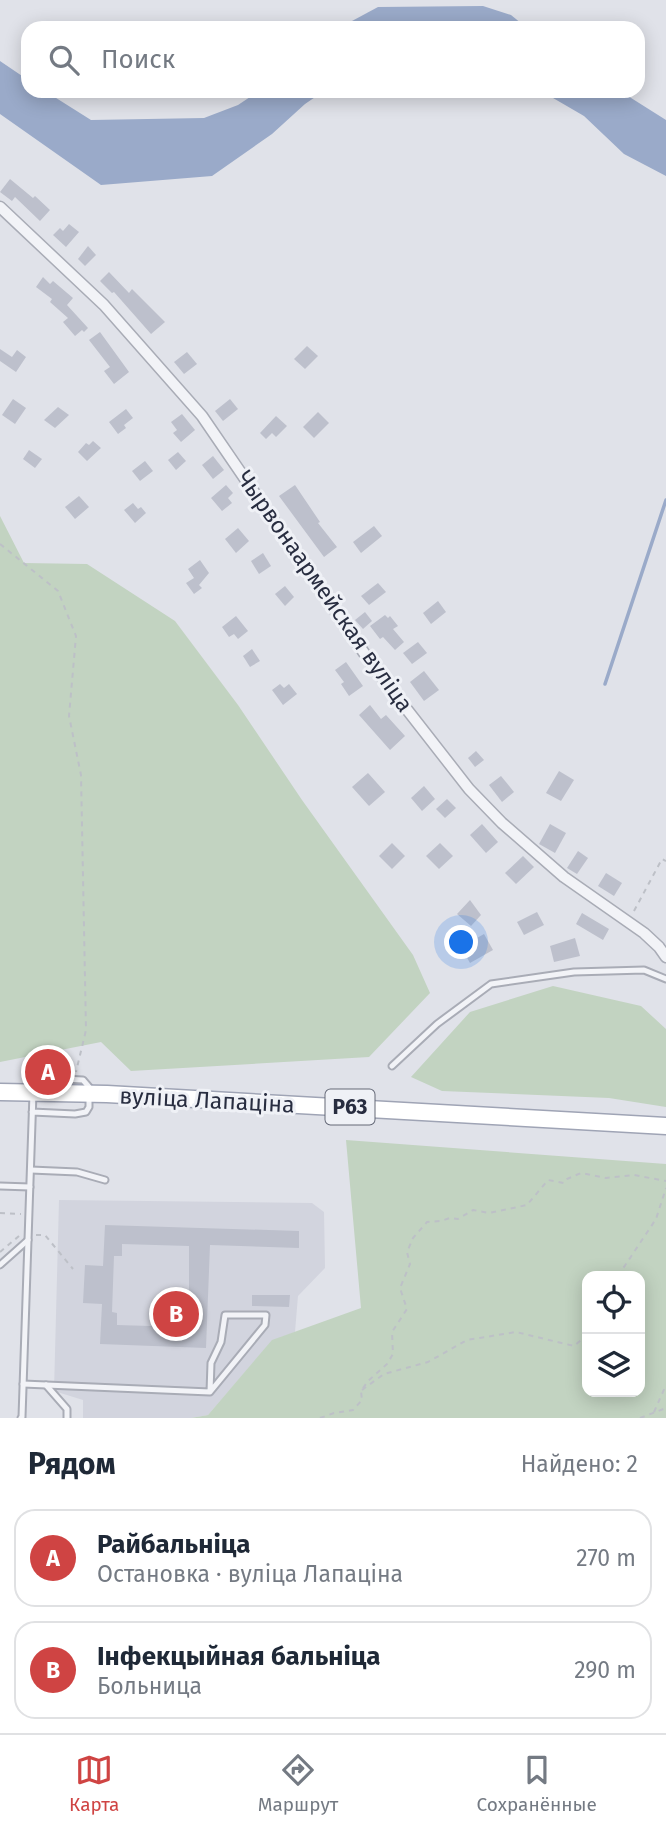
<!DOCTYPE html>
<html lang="ru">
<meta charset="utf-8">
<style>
:root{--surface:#fff;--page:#f2f2f3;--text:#1f2937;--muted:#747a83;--line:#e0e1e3;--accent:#cf4443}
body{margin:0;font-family:"Fira Sans",sans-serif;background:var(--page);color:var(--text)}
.controls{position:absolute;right:21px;bottom:21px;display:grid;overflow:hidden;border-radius:14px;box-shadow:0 4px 18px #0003}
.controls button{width:63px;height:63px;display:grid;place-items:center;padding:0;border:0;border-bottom:2px solid var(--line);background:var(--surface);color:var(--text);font:35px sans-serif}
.you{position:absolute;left:462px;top:943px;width:24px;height:24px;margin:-18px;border:5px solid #fff;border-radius:50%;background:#1a73e8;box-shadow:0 0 0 10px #1a73e833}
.badge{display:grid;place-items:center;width:46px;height:46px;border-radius:50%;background:var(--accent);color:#fff;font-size:23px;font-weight:700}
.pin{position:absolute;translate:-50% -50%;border:4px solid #fff;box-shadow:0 2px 7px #0006}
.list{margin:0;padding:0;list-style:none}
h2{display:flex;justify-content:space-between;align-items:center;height:91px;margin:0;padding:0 28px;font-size:30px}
h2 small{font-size:23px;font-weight:400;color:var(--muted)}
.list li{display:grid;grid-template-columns:46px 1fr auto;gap:21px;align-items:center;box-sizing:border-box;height:98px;margin:0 14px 14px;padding:0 14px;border:2px solid var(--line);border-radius:21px}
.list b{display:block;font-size:26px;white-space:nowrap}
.list p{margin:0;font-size:23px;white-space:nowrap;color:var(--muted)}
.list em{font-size:23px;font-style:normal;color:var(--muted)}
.icon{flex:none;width:38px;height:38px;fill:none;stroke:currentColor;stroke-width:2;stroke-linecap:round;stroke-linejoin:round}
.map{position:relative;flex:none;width:666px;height:1418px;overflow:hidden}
.search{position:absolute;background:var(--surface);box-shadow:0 4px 18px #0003;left:21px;right:21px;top:21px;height:77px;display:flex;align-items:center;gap:18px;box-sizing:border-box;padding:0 24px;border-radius:21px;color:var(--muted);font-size:26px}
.sheet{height:315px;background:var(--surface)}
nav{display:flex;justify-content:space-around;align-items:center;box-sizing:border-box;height:98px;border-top:2px solid var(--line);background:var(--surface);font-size:19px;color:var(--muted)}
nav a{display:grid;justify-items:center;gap:4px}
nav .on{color:var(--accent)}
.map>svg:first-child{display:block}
.built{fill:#d2d4de}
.green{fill:#c2d3c1;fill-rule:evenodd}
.water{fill:#9aaac9}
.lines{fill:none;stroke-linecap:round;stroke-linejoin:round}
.stream{stroke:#9aaac9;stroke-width:3.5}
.building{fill:#bdc0cc;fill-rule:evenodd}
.lane-casing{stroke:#a9acb6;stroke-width:9}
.street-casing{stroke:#a9acb6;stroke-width:13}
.primary-casing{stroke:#9fa4b5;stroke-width:19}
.path{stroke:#bdc0c7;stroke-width:2;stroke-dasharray:5 5;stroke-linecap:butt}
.lane{stroke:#f2f3f7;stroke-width:5}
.street{stroke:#f2f3f7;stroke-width:10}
.primary{stroke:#fff;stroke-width:16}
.labels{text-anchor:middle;stroke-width:6;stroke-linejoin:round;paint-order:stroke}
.shield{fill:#eff1f6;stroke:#646877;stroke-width:2}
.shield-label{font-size:21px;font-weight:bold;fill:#282d40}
.street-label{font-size:23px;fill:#282d40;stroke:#eff1f6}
</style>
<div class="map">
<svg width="666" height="1418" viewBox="0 0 666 1418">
<rect width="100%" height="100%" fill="#e0e2e9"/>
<path class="built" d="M59,1200L312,1203L324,1212L325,1268L298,1296L295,1332L272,1341L208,1415L191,1418H83V1400L54,1391Z"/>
<g class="green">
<path d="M0,516L24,563L87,564L175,621L238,705L302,800L413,955L430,993L369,1057L131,1071L101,1042L0,1062Z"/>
<path d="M553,986L641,1006L666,1029V1107L609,1098L442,1091L411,1077L470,1012Z"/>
<path d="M346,1140L666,1164V1418H191L208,1415L272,1340L361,1308ZM640,1276V1392H587V1276Z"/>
</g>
<g class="water">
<path d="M483,6L511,15L527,28H339L378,7Z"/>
<path d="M0,61L28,80V91H45L91,120L204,118L238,105L259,91H324L305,104L272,134L212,176L101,185L0,114Z"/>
<path d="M541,91H620L666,120V176L624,154L584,116Z"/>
</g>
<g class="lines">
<path class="stream" d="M605,684L666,500"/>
</g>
<g class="building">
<path d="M10,179L33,198L35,196L50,210L40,221L15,197L12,201L0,192Z"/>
<path d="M69,224L79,232L66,247L53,235L60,228L63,231Z"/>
<path d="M88,246L96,255L85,266L78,259Z"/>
<path d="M109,272L129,293L132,289L165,322L151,334L114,292L112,293L100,281Z"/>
<path d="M43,277L50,284L53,281L73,298L67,305L88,328L84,332L82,330L75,336L63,322L68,318L50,302L52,299L36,287Z"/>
<path d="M100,332L129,372L114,384L104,371L110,367L89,340Z"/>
<path d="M307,346L318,356L305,369L294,359Z"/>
<path d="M0,349L12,357L17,350L26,357L16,372L0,361Z"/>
<path d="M187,352L197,364L184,374L174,362Z"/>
<path d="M13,399L26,408L15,424L2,415Z"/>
<path d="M230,399L238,409L223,421L215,411Z"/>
<path d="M58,407L69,415L55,428L44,420Z"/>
<path d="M126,409L133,418L124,425L126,428L118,434L109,422Z"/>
<path d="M318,412L329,423L314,438L303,427Z"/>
<path d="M182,414L195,430L181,442L173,433L177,430L171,422Z"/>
<path d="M276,416L287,426L276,437L272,433L266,439L260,433Z"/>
<path d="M93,441L101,448L87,461L78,452L86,443L89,445Z"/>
<path d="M29,450L42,459L35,468L23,459Z"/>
<path d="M178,452L186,461L176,470L168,460Z"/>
<path d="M213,456L224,470L213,479L202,465Z"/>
<path d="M145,461L153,471L140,481L132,471Z"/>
<path d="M226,485L233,493L228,498L232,503L222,511L211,498Z"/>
<path d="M295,485L320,522L318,523L337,547L324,557L279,496Z"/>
<path d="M79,496L89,507L75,519L65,507Z"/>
<path d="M133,503L138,509L141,507L146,513L135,523L124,510Z"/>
<path d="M374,526L382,536L361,553L353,542Z"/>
<path d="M238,528L249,541L236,553L225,539Z"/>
<path d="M263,553L271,566L259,574L251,561Z"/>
<path d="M200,560L209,573L199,585L202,588L194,594L186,583L194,578L188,569Z"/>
<path d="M378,583L386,592L369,605L361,596Z"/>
<path d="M285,586L294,597L285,606L275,594Z"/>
<path d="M438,601L446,612L431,624L423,613Z"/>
<path d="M365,612L372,621L363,629L355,620Z"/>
<path d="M385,615L388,618L390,616L398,626L393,629L404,642L395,650L383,637L380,639L370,626Z"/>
<path d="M236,616L248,631L238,639L234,634L229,637L222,627Z"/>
<path d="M418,642L427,653L412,664L403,653Z"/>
<path d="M252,649L260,661L250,667L243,656Z"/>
<path d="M346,662L363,686L349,696L341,684L344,682L335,670Z"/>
<path d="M424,671L439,690L424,701L410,682Z"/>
<path d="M280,684L284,688L289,684L297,694L283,705L272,690Z"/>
<path d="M370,705L381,719L386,715L405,736L390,750L359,715Z"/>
<path d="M476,751L484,760L475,767L468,758Z"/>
<path d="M559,771L574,780L561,801L546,793Z"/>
<path d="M368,773L385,792L369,806L352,787Z"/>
<path d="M501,776L514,792L502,802L489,785Z"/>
<path d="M424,786L435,799L422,811L411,798Z"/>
<path d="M447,799L456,808L445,818L436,809Z"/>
<path d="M482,824L498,842L486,853L470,835Z"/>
<path d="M550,824L566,833L555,853L539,844Z"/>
<path d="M392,843L405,856L392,869L379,856Z"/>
<path d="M440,843L453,856L439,869L426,856Z"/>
<path d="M578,851L588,858L577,874L567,868Z"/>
<path d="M523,856L534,867L516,884L505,873Z"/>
<path d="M606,873L622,883L614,896L598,886Z"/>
<path d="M470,900L481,915L471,926L457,914Z"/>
<path d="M537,912L544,925L524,935L517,922Z"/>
<path d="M582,913L609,929L603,940L576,924Z"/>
<path d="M484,934L493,950L470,963L461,947Z"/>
<path d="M575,938L580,956L554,962L550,946Z"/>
<path d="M105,1225L299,1231V1248L210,1245L206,1348L100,1344L102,1304L83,1303L85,1265L103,1266ZM122,1244L189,1246V1312H184L183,1327L117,1325V1313L112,1312L114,1256H122Z"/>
<path d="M252,1295H290L289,1307L252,1306Z"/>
</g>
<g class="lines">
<g class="lane-casing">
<g id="lane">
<path d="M392,1066L437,1024L491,984L574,972L644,970L666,979"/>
<path d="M31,1170L77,1172L105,1180"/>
<path d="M0,1186L30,1187"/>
<path d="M0,1265L28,1240"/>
<path d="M23,1384L210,1392L265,1325L266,1315H225L221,1342L211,1363L210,1392"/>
<path d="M46,1385L67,1409V1418"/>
<path d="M21,1418L22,1417L33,1093L34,1081L44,1078L83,1080L89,1087V1107L86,1112L75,1114L32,1112"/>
</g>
</g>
<g class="street-casing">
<path id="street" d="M0,207L104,305L202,416L373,666L469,789L502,823L564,877L644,933L659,947L666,957"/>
</g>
<g class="primary-casing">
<path id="primary" d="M0,1092L107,1094L666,1126"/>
</g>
<g class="path">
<path d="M0,544L58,591L76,636L69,716L81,775L86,1030L76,1072"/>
<path d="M634,911L662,859L666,861"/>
<path d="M0,1213L21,1214"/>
<path d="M36,1235H45L73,1269"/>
<path d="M0,1252L19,1236"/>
<path d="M618,1276L656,1219L666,1188"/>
<path d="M362,1390L384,1374L428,1362L467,1340L516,1332L574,1346L587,1335"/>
<path d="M654,1412L666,1385"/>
<path d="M320,1418L334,1413L353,1410L362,1400L361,1391L368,1381L387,1364L393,1354L392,1332L407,1309L400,1288L410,1264L407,1252L413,1238L427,1222L441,1221L450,1218L458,1219L473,1210L489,1213L527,1205L548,1180L564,1183L567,1179L581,1173L606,1178L634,1175L666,1181"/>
<path d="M640,1418L666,1408"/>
</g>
<use href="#lane" class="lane"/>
<use href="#street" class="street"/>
<use href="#primary" class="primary"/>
</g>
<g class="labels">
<rect class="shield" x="325.5" y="1089.5" width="49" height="35" rx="5"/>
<g class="shield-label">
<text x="350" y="1114">Р63</text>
</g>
<g class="street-label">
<text transform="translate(325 591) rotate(55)" y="8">Чырвонаармейская вуліца</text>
<text transform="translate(207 1100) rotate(3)" y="8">вуліца Лапаціна</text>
</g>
</g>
</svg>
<div class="controls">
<button><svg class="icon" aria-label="locate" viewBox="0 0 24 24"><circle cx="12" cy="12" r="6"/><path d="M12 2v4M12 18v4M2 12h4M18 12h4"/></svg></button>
<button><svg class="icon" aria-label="layers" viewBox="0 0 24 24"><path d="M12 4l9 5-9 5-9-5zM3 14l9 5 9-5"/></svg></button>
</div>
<div class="you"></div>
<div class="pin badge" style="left:48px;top:1072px">A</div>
<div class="pin badge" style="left:176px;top:1314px">B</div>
<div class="search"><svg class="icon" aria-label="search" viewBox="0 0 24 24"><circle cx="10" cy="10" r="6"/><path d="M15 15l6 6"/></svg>Поиск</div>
</div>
<section class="sheet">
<h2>Рядом<small>Найдено: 2</small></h2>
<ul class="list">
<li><span class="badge">A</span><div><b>Райбальніца</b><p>Остановка · вуліца Лапаціна</p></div><em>270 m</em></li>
<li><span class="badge">B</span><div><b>Інфекцыйная бальніца</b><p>Больница</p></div><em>290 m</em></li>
</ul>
</section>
<nav>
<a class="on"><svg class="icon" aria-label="map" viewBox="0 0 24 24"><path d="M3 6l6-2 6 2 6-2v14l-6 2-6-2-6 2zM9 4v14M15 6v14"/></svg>Карта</a>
<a><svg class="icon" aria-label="directions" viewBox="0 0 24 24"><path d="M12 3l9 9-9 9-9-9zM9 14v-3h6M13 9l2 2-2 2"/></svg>Маршрут</a>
<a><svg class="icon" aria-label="saved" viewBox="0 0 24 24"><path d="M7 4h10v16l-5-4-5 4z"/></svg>Сохранённые</a>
</nav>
